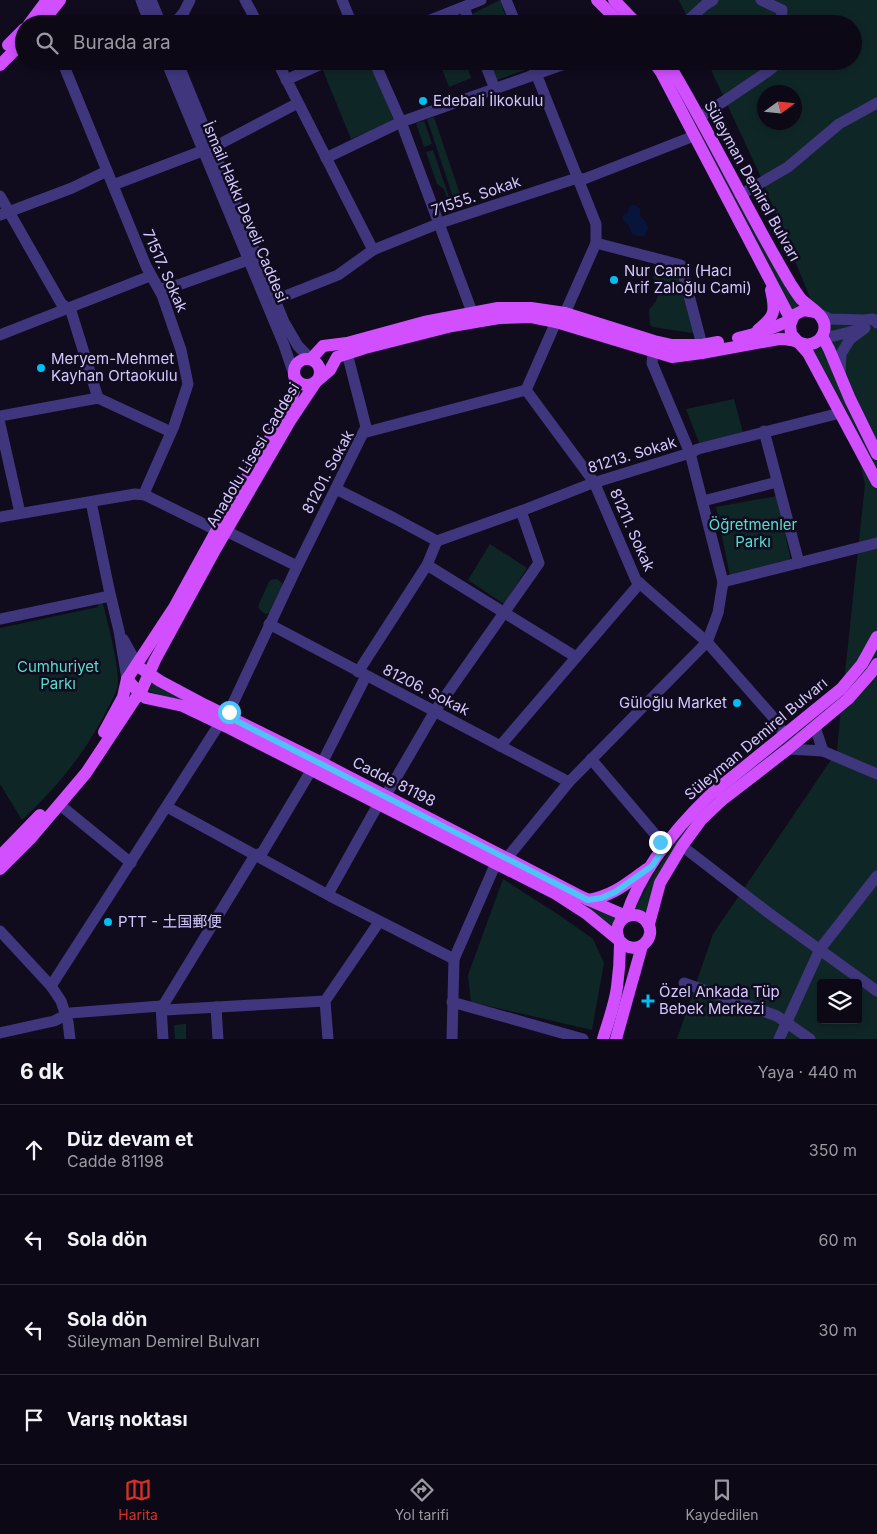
<!DOCTYPE html>
<html lang="tr">
<meta charset="utf-8">
<style>
:root{--surface:#0d0816;--page:#16111f;--text:#f1f3f6;--muted:#9a9aa1;--line:#2d2935;--accent:#d93025}
body{margin:0;font-family:Inter,"Noto Sans SC",sans-serif;background:var(--page);color:var(--text)}
.controls{position:absolute;right:15px;bottom:15px;display:grid;overflow:hidden;border-radius:5px;box-shadow:0 2px 8px #0003}
.controls button{width:45px;height:45px;display:grid;place-items:center;padding:0;border:0;border-bottom:1px solid var(--line);background:var(--surface);color:var(--text);font:25px sans-serif}
.compass{position:absolute;left:757px;top:85px;width:45px;height:45px;border-radius:50%;background:var(--surface);box-shadow:0 2px 8px #0003;rotate:75deg}
.stop{position:absolute;width:15px;height:15px;margin:-11px;border:4px solid #4fc3f7;border-radius:50%;background:#fff}
.stop.end{background:#4fc3f7;border-color:#fff;box-shadow:0 1px 5px #0008}
.list{margin:0;padding:0;list-style:none}
h2{display:flex;justify-content:space-between;align-items:center;height:65px;margin:0;padding:0 20px;font-size:21px}
h2 small{font-size:16px;font-weight:400;color:var(--muted)}
.list li{display:grid;grid-template-columns:32px 1fr auto;gap:15px;align-items:center;box-sizing:border-box;height:90px;padding:0 20px;border-top:1px solid var(--line)}
.list b{display:block;font-size:19px;white-space:nowrap}
.list p{margin:0;font-size:16px;white-space:nowrap;color:var(--muted)}
.list em{font-size:16px;font-style:normal;color:var(--muted)}
.icon{flex:none;width:28px;height:28px;fill:none;stroke:currentColor;stroke-width:2;stroke-linecap:round;stroke-linejoin:round}
.map{position:relative;flex:none;width:877px;height:1039px;overflow:hidden}
.search{position:absolute;background:var(--surface);box-shadow:0 2px 8px #0003;left:15px;right:15px;top:15px;height:55px;display:flex;align-items:center;gap:12px;box-sizing:border-box;padding:0 18px;border-radius:28px;color:var(--muted);font-size:19px}
.sheet{height:425px;background:var(--surface)}
nav{display:flex;justify-content:space-around;align-items:center;box-sizing:border-box;height:70px;border-top:1px solid var(--line);background:var(--surface);font-size:14px;color:var(--muted)}
nav a{display:grid;justify-items:center;gap:2px}
nav .on{color:var(--accent)}
.map>svg:first-child{display:block}
.green{fill:#0f2627;fill-rule:evenodd}
.water{fill:#08153a}
.lines{fill:none;stroke-linecap:round;stroke-linejoin:round}
.minor{stroke:#40367d;stroke-width:11}
.major{stroke:#d14fff;stroke-width:12}
.route{stroke:#4fc3f7;stroke-width:6}
.poi-dot{fill:#00bff3;stroke:#110b1e;stroke-width:2}
.labels{text-anchor:middle;stroke-width:5;stroke-linejoin:round;paint-order:stroke}
.poi-label{font-size:15px;fill:#d4c8ff;stroke:#110b1e;text-anchor:start}
.street-label{font-size:15px;fill:#d4c8ff;stroke:#110b1e}
.park-label{font-size:15px;fill:#54dfcc;stroke:#110b1e}
</style>
<div class="map">
<svg width="877" height="1039" viewBox="0 0 877 1039">
<rect width="100%" height="100%" fill="#110b1e"/>
<g class="green">
<path d="M500,0L508,24H476L472,14Z"/>
<path d="M679,0H877V1039H677L713,934L837,751L842,699L717,799L645,915L635,910L652,878L674,843L694,815L843,692L865,484L848,414L811,347L821,344L833,354L759,173L707,61H853V24H690ZM764,92H794V122H764ZM821,983H858V1020H821Z"/>
<path d="M338,61H370L394,121L351,139L322,68Z"/>
<path d="M439,61H465L471,78L449,87Z"/>
<path d="M490,61H522L525,70L497,80Z"/>
<path d="M661,61L680,92L788,290L799,306L791,310Z"/>
<path d="M434,117L464,206L457,209L427,119Z"/>
<path d="M424,121L432,144L424,147L416,123Z"/>
<path d="M433,150L453,209L451,210L444,189L437,184L426,152Z"/>
<path d="M658,268C667,269 676,274 683,280L695,330L692,333L653,327L650,325L649,310L656,301L661,287L653,278L655,271Z"/>
<path d="M734,399L743,433L700,445L686,409Z"/>
<path d="M777,496L791,561L730,576L716,507Z"/>
<path d="M490,544L527,568L504,604L468,580Z"/>
<path d="M277,579L283,584L271,613L265,614L258,608L259,604L269,582L271,580Z"/>
<path d="M103,603C108,626 118,659 118,682C118,690 113,698 109,706C86,752 59,785 22,820L0,784V628L98,607V604Z"/>
<path d="M153,683L616,917L613,928L202,709L149,691Z"/>
<path d="M503,879L562,917L593,939L604,963L592,1030L471,1002L468,975Z"/>
<path d="M186,1024V1039H175L174,1025Z"/>
</g>
<path class="water" d="M631,205H635L640,209V216L647,223L648,229L644,236H638L632,234L628,224L622,219L623,215L628,213L629,207Z"/>
<g class="lines">
<g class="minor">
<path d="M141,0L150,24"/>
<path d="M151,0L161,24"/>
<path d="M245,0L258,24"/>
<path d="M342,0L352,24"/>
<path d="M506,0L516,24"/>
<path d="M761,0L782,10L781,24"/>
<path d="M464,7L470,24"/>
<path d="M174,24L184,12L190,0"/>
<path d="M420,24L481,0"/>
<path d="M684,24L705,5L713,0"/>
<path d="M62,61L146,266L162,295L181,350L188,384L174,426L146,489L145,495"/>
<path d="M166,61L284,345L294,375"/>
<path d="M177,61L284,322L298,346L311,359"/>
<path d="M277,61L373,250"/>
<path d="M374,61L401,122L472,312"/>
<path d="M484,61L495,89"/>
<path d="M531,61L596,224V243L565,313"/>
<path d="M286,80L328,61"/>
<path d="M699,118L767,72L778,63V61"/>
<path d="M212,148L298,103"/>
<path d="M326,158L401,122L573,61"/>
<path d="M113,185L202,151"/>
<path d="M740,195L788,167L839,124L877,103"/>
<path d="M0,196L61,303L71,311L98,398"/>
<path d="M0,215L72,188L107,171"/>
<path d="M596,243L681,265L702,345"/>
<path d="M159,289L181,284L248,260"/>
<path d="M275,300L338,275L373,250L440,223L571,180L578,178L584,179L694,136"/>
<path d="M815,312L830,319L864,320L873,319L877,323"/>
<path d="M0,335L150,276"/>
<path d="M822,336H834L857,330"/>
<path d="M347,353L366,427L363,433"/>
<path d="M840,374L841,354L850,339L865,328"/>
<path d="M526,390L594,482L636,580L707,642L772,716L785,735"/>
<path d="M0,416L98,398L171,432"/>
<path d="M0,424L20,513"/>
<path d="M764,431L799,563"/>
<path d="M336,489L394,518L437,541"/>
<path d="M703,501L777,482"/>
<path d="M91,502L109,589L119,631L127,679"/>
<path d="M0,517L135,494L145,495L216,530"/>
<path d="M226,531L297,566"/>
<path d="M437,541L521,511L590,484L690,453L698,449L840,413"/>
<path d="M427,565L576,657"/>
<path d="M723,582L877,543"/>
<path d="M0,619L110,596"/>
<path d="M269,624L569,782"/>
<path d="M123,639L133,657L136,664"/>
<path d="M358,672L427,565L437,541"/>
<path d="M227,716L295,571L363,433L526,390L556,322"/>
<path d="M815,727L823,751"/>
<path d="M500,746L640,583"/>
<path d="M788,749L823,751L877,774"/>
<path d="M591,759L665,846"/>
<path d="M322,763L366,676"/>
<path d="M385,797L435,711L539,563L521,511"/>
<path d="M60,805L131,863"/>
<path d="M167,807L330,896L454,959"/>
<path d="M682,846L770,914L877,991"/>
<path d="M507,858L569,782L707,642L718,613L723,582L690,453L652,363L654,343"/>
<path d="M328,894L379,803"/>
<path d="M0,931L51,986L61,1001L68,1022L70,1039"/>
<path d="M684,983L777,1016L810,1039"/>
<path d="M51,986L220,723"/>
<path d="M452,1002L583,1039"/>
<path d="M216,1007L218,1039"/>
<path d="M0,1033L54,1021L70,1013L161,1006L165,1010L325,1001"/>
<path d="M163,1039L161,1006L164,1004L255,855L262,853L312,769"/>
<path d="M328,1039L325,1001L379,922"/>
<path d="M452,1039L454,959L496,863"/>
<path d="M779,1039L820,949L877,876"/>
</g>
<g class="major">
<path d="M597,0L621,24"/>
<path d="M614,0L637,24"/>
<path d="M29,24L47,0"/>
<path d="M41,24L60,0"/>
<path d="M8,45L24,29"/>
<path d="M653,61L661,72L791,320"/>
<path d="M0,65L24,41"/>
<path d="M815,312L804,310L794,315L790,325L791,334L808,353L877,482"/>
<path d="M758,330C775,316 776,312 771,290"/>
<path d="M822,336L829,349L850,399L877,454"/>
<path d="M738,338C756,334 774,328 791,320"/>
<circle cx="307" cy="372" r="13"/>
<path d="M311,359L323,346L347,343L424,322L498,308H531L565,313L654,341L672,345H702L718,342"/>
<path d="M142,669L160,681L205,705L322,763L582,897L626,916"/>
<path d="M127,679L140,694L146,698L183,706L227,727L556,894L587,914L620,941C636,959 660,937 646,921C638,911 622,914 618,926C615,933 619,937 620,944C620,958 619,973 617,987C615,1004 608,1022 603,1039"/>
<path d="M104,732L123,697L127,679L175,606L236,495L264,449L291,401L296,384L294,375"/>
<path d="M0,856L40,815"/>
<path d="M0,869L30,839L86,773L135,699L140,694L155,660L215,550L290,421L316,382L330,370L337,357L365,348L452,326L499,318L531,317L556,322L672,357L702,353L779,339C782,339 787,339 790,340C795,340 799,343 804,344C813,346 822,340 824,331C828,316 810,308 801,299C797,294 794,289 790,283C747,210 711,134 667,61"/>
<path d="M588,900C613,896 627,883 647,869"/>
<path d="M626,916C641,870 676,828 710,795L841,689L862,664L877,637"/>
<path d="M649,924L660,883L682,846L701,820L722,800L788,749L848,699L871,673L877,664"/>
<path d="M616,1039L642,946"/>
</g>
</g>
<g class="lines">
<path class="route" d="M229,712L227,716L588,900L601,898L615,892L652,866L665,846L660,842"/>
</g>
<g class="poi-dot">
<circle cx="423" cy="101" r="5"/>
<circle cx="614" cy="280" r="5"/>
<circle cx="41" cy="368" r="5"/>
<circle cx="737" cy="703" r="5"/>
<circle cx="108" cy="922" r="5"/>
<path d="M645.5 993.5h5v5h5v5h-5v5h-5v-5h-5v-5h5z"/>
</g>
<g class="labels">
<g class="poi-label">
<text x="433" y="106">Edebali İlkokulu</text>
<text x="624" y="276">Nur Cami (Hacı<tspan x="624" dy="17">Arif Zaloğlu Cami)</tspan></text>
<text x="51" y="364">Meryem-Mehmet<tspan x="51" dy="17">Kayhan Ortaokulu</tspan></text>
<text x="727" y="708" text-anchor="end">Güloğlu Market</text>
<text x="118" y="927">PTT - 土国郵便</text>
<text x="659" y="997">Özel Ankada Tüp<tspan x="659" dy="17">Bebek Merkezi</tspan></text>
</g>
<g class="street-label">
<text transform="translate(752 181) rotate(61)" y="5">Süleyman Demirel Bulvarı</text>
<text transform="translate(476 196) rotate(-19)" y="5">71555. Sokak</text>
<text transform="translate(245 212) rotate(67)" y="5">İsmail Hakkı Develi Caddesi</text>
<text transform="translate(165 271) rotate(66)" y="5">71517. Sokak</text>
<text transform="translate(253 455) rotate(-59)" y="5">Anadolu Lisesi Caddesi</text>
<text transform="translate(632 455) rotate(-17)" y="5">81213. Sokak</text>
<text transform="translate(328 472) rotate(-62)" y="5">81201. Sokak</text>
<text transform="translate(632 530) rotate(66)" y="5">81211. Sokak</text>
<text transform="translate(426 690) rotate(27)" y="5">81206. Sokak</text>
<text transform="translate(756 739) rotate(-40)" y="5">Süleyman Demirel Bulvarı</text>
<text transform="translate(394 782) rotate(27)" y="5">Cadde 81198</text>
</g>
<g class="park-label">
<text x="753" y="530">Öğretmenler<tspan x="753" dy="17">Parkı</tspan></text>
<text x="58" y="672">Cumhuriyet<tspan x="58" dy="17">Parkı</tspan></text>
</g>
</g>
</svg>
<div class="controls">
<button><svg class="icon" aria-label="layers" viewBox="0 0 24 24"><path d="M12 4l9 5-9 5-9-5zM3 14l9 5 9-5"/></svg></button>
</div>
<svg class="compass" viewBox="-18 -18 36 36"><path d="M0-13l5 13h-10z" fill="#e53935"/><path d="M0 13l5-13h-10z" fill="#9a9aa1"/></svg>
<div class="stop" style="left:229px;top:712px"></div>
<div class="stop end" style="left:660px;top:842px"></div>
<div class="search"><svg class="icon" aria-label="search" viewBox="0 0 24 24"><circle cx="10" cy="10" r="6"/><path d="M15 15l6 6"/></svg>Burada ara</div>
</div>
<section class="sheet">
<h2>6 dk<small>Yaya · 440 m</small></h2>
<ul class="list">
<li><svg class="icon" aria-label="ahead" viewBox="0 0 24 24"><path d="M12 20V5M6 11l6-6 6 6"/></svg><div><b>Düz devam et</b><p>Cadde 81198</p></div><em>350 m</em></li>
<li><svg class="icon" aria-label="left" viewBox="0 0 24 24"><path d="M17 20v-9H6M10 6l-5 5 5 5"/></svg><div><b>Sola dön</b></div><em>60 m</em></li>
<li><svg class="icon" aria-label="left" viewBox="0 0 24 24"><path d="M17 20v-9H6M10 6l-5 5 5 5"/></svg><div><b>Sola dön</b><p>Süleyman Demirel Bulvarı</p></div><em>30 m</em></li>
<li><svg class="icon" aria-label="arrive" viewBox="0 0 24 24"><path d="M6 21V4h12l-3 4 3 4H6"/></svg><div><b>Varış noktası</b></div></li>
</ul>
</section>
<nav>
<a class="on"><svg class="icon" aria-label="map" viewBox="0 0 24 24"><path d="M3 6l6-2 6 2 6-2v14l-6 2-6-2-6 2zM9 4v14M15 6v14"/></svg>Harita</a>
<a><svg class="icon" aria-label="directions" viewBox="0 0 24 24"><path d="M12 3l9 9-9 9-9-9zM9 14v-3h6M13 9l2 2-2 2"/></svg>Yol tarifi</a>
<a><svg class="icon" aria-label="saved" viewBox="0 0 24 24"><path d="M7 4h10v16l-5-4-5 4z"/></svg>Kaydedilen</a>
</nav>
